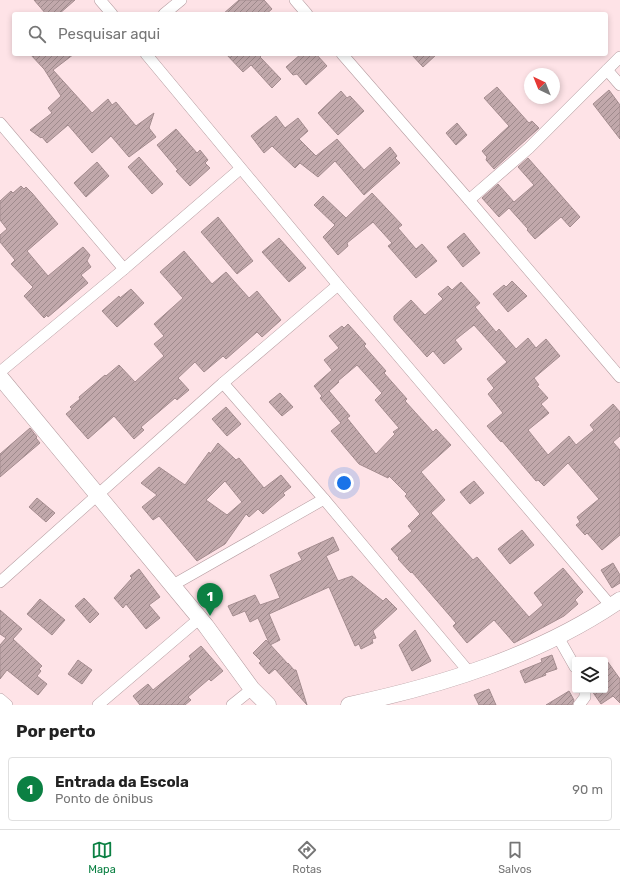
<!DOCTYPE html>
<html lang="pt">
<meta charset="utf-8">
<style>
:root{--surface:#fff;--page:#f2f2f2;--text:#222;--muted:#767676;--line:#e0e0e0;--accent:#0b8043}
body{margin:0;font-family:Rubik,sans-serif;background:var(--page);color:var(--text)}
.controls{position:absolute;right:12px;bottom:12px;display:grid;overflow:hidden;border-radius:4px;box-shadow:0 2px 6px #0003}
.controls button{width:36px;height:36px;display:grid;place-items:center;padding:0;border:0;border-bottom:1px solid var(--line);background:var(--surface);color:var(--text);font:20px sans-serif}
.compass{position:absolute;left:524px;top:68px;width:36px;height:36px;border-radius:50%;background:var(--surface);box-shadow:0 2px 6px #0003;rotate:317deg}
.you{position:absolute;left:344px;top:483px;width:14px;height:14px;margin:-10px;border:3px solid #fff;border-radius:50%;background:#1a73e8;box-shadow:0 0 0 6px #1a73e833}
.badge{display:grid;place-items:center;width:26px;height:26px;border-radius:50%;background:var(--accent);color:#fff;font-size:13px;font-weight:700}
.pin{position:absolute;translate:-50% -33px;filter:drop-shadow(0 1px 2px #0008)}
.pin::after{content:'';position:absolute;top:21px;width:14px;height:12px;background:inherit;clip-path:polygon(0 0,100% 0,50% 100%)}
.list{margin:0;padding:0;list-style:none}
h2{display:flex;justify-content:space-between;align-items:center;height:52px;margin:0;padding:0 16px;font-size:17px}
h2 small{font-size:13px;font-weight:400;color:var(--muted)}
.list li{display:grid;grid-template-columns:26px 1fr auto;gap:12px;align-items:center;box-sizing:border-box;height:64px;margin:0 8px 8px;padding:0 8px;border:1px solid var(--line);border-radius:4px}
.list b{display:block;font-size:15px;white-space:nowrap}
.list p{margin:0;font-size:13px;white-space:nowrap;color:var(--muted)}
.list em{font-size:13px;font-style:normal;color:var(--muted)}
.icon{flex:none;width:22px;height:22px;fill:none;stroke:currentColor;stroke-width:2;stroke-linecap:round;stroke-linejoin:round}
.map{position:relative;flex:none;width:620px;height:705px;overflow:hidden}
.search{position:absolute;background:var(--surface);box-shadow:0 2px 6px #0003;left:12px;right:12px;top:12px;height:44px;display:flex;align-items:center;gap:10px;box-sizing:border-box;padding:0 14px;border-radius:4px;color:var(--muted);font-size:15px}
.sheet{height:124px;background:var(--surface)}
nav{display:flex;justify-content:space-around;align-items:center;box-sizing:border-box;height:56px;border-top:1px solid var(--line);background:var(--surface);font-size:11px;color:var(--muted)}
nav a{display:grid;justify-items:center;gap:2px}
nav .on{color:var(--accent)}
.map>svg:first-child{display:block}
.building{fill:url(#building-hatch);stroke:#a48c8f;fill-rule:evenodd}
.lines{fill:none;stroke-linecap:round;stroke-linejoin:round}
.street-casing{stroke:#b59ca0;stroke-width:12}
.secondary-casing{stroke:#b59ca0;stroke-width:17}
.street{stroke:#fff;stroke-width:11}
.secondary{stroke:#fff;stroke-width:16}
</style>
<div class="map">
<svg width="620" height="705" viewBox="0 0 620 705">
<defs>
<pattern id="building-hatch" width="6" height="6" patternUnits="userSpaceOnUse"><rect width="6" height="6" fill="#c1a8ab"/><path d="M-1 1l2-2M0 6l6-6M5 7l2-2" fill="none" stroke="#9e8a8c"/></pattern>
</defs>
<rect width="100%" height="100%" fill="#fee3e7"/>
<g class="building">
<path d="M34,0H75L59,14H46Z"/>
<path d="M239,0H264L272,9L266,14H223Z"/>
<path d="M30,54H74L53,70L92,113L108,99L112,105L116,102L136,126L154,113L149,128L156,137L129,157L111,136L92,153L68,125L47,143L42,137L41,138L30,130L52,113L48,108L61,96L44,69Z"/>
<path d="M226,54H263L260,57L281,79L272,88L251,65L243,72Z"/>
<path d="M301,54H316L327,66L306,85L297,74L293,75L286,67Z"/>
<path d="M411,54H437L423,67Z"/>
<path d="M497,87L529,123L532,121L539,128L494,169L486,160L487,157L482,151L509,126L484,98Z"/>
<path d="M609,90L620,105V139L593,104Z"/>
<path d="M341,91L347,98L350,96L364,111L338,135L318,113Z"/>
<path d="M276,116L285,128L298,118L308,131L299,139L316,156L337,139L364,170L390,147L397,156L395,158L400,163L364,195L335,161L318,177L300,163L295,168L272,146L264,153L251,136Z"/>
<path d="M457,123L467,135L456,145L446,133Z"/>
<path d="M176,129L197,153L200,150L208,160L205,163L210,168L190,186L176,171L178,170L157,145Z"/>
<path d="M139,157L163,184L152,194L128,167Z"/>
<path d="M528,158L580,217L570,227L561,217L535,239L527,230L528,229L509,208L499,217L482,198L498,184L514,202L534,185L518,167Z"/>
<path d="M97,162L109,176L86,197L74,183Z"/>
<path d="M21,186L24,189L26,187L32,193L58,224L27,251L48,276L83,247L90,255L87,261L91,267L81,275L88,283L48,317L47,315L44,318L24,296L33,287L11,264L15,260L0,242V235L7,229L0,220V201L11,191L13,193Z"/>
<path d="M372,193L402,225L398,228L416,249L422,244L437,261L416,278L388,246L392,243L373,222L347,243L348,246L338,255L323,237L335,225L314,205L323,196L346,218Z"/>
<path d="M218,217L253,261L237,274L201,232Z"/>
<path d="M464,233L480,253L463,267L447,247Z"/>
<path d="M279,238L306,268L289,282L262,252Z"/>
<path d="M184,251L212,284L226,272L249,298L257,291L281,320L262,337L257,332L226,359L223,356L204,372L195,362L178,378L189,390L177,400L175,398L161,410L141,427L144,430L134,439L114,416L88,439L66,414L72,409L70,407L80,399L79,397L105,375L106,376L119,365L135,382L164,356L154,344L164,336L154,324L183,298L160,272Z"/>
<path d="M512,281L527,296L508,312L493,294L504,285L506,287Z"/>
<path d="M461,282L480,303L475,307L496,332L499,329L516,349L528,338L536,348L546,339L560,356L534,378L539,385L537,386L548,398L541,404L549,413L528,430L548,455L569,436L576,445L594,430L590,425L613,404L620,412V436L613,442L620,450V535L602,550L587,533L585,535L576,525L580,522L577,517L599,499L568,463L544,486L538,480L536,481L502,441L501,442L487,426L503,413L488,394L494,388L487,379L507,362L474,325L455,340L462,349L444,364L433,351L427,357L394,320V316L411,300L425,315L443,299L438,294L448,286L452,290Z"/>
<path d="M131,289L144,303L117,327L102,311L119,296L120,298Z"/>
<path d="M348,324L366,344L364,346L386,371L384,373L407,399L405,401L433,432L436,429L451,445L421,472L445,500L431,513L473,560L477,557L529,617L543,605L534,593L563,568L583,592L575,600L578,604L564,616L514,643L494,620L467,643L453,626L456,623L412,572L411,573L398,559L399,558L391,549L412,531L408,526L420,514L405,496L407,494L389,476L388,478L359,464L331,431L341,423L320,398L322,396L314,386L332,370L324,360L339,348L329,336L342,326L344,328ZM357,365L382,393L375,400L399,428L393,432L395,434L376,454L347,418L350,416L329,391L339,382L338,381Z"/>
<path d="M280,393L293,407L282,416L269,402Z"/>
<path d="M226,407L241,424L227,436L212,419Z"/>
<path d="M30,428L37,437L36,438L40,443L0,477V454Z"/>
<path d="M218,443L236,460L239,458L264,488L281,475L291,487L283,493L285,495L263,514L258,509L249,517L246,514L225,544L197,561L159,516L153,520L142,507L157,495L141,483L159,467L185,485L209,452L210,454ZM225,481L242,502L227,515L206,500Z"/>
<path d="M474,481L484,493L470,504L460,492Z"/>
<path d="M37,498L55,513L46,522L29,507Z"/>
<path d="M522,530L534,545L510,564L498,549Z"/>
<path d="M333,537L339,550L326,556L338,581L352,576L383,601L386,598L397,609L373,631L376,638L372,639L373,643L361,649L359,644L355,646L329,587L269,614L280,640L270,645L258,618L250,622L245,611L233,616L228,606L255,595L260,605L280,598L270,575L302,560L298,553Z"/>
<path d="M613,563L620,575V583L612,588L601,570Z"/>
<path d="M139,569L160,597L149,605L160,618L146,629L126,604L123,608L114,598L132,578L130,576Z"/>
<path d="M84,598L99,614L90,623L75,606Z"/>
<path d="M40,599L65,620L52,635L27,614Z"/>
<path d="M0,610L22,629L13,639L42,666L39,669L41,671L37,676L47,684L38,695L7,670L0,679V645L6,638L0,634Z"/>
<path d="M415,630L431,661L412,671L399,645Z"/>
<path d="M266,640L288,664V663L294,670H296L307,705L275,669L269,674L259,663L261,661L253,653Z"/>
<path d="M201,646L223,671L211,681L209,679L188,697L191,700L185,705H140L133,696L148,684L153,690L191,659L189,656Z"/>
<path d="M552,655L557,669L545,673L546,675L525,683L520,671L542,662L541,659Z"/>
<path d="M605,658L620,679V703L613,696L601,704L592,691V690H605Z"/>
<path d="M78,660L92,670L82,684L68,674Z"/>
<path d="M489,689L496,705H479L474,695Z"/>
<path d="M569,691L574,700L572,705H546Z"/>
</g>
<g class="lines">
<g class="street-casing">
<g id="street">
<path d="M100,0L112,14"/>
<path d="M295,0L307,14"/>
<path d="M164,14L181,0"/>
<path d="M146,54L338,285L611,606"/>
<path d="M342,54L469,200L620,377"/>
<path d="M607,70L620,85"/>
<path d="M0,123L124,269"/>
<path d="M469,200L529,148L620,57"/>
<path d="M0,372L124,269L240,169"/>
<path d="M223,383L324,499L469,672"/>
<path d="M0,582L223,383L338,285"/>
<path d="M173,585L324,499"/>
<path d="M558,637L575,667"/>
<path d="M0,699L7,705"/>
<path d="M98,705L200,618"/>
<path d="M232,705L252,689"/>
<path d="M579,705L585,697V690"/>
</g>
</g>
<g class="secondary-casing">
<g id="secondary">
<path d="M0,377L206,626L252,689L268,705"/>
<path d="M349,705C443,685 540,655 620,600"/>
</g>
</g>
<use href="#street" class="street"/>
<use href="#secondary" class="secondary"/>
</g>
</svg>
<div class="controls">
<button><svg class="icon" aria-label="layers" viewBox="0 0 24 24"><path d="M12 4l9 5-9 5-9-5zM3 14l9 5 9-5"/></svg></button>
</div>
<svg class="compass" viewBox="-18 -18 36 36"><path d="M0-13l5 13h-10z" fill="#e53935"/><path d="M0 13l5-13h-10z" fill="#767676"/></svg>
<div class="you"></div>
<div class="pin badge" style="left:210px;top:616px">1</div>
<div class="search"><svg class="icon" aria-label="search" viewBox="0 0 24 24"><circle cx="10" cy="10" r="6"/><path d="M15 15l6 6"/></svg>Pesquisar aqui</div>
</div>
<section class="sheet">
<h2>Por perto<small></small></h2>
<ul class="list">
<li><span class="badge">1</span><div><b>Entrada da Escola</b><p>Ponto de ônibus</p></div><em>90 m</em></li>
</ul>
</section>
<nav>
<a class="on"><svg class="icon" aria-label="map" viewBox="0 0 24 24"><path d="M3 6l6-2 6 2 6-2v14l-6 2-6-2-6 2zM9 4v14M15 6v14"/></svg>Mapa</a>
<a><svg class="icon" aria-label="directions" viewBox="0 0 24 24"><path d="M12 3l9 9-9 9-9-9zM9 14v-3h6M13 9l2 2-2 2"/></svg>Rotas</a>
<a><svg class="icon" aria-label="saved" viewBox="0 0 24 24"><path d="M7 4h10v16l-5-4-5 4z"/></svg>Salvos</a>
</nav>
